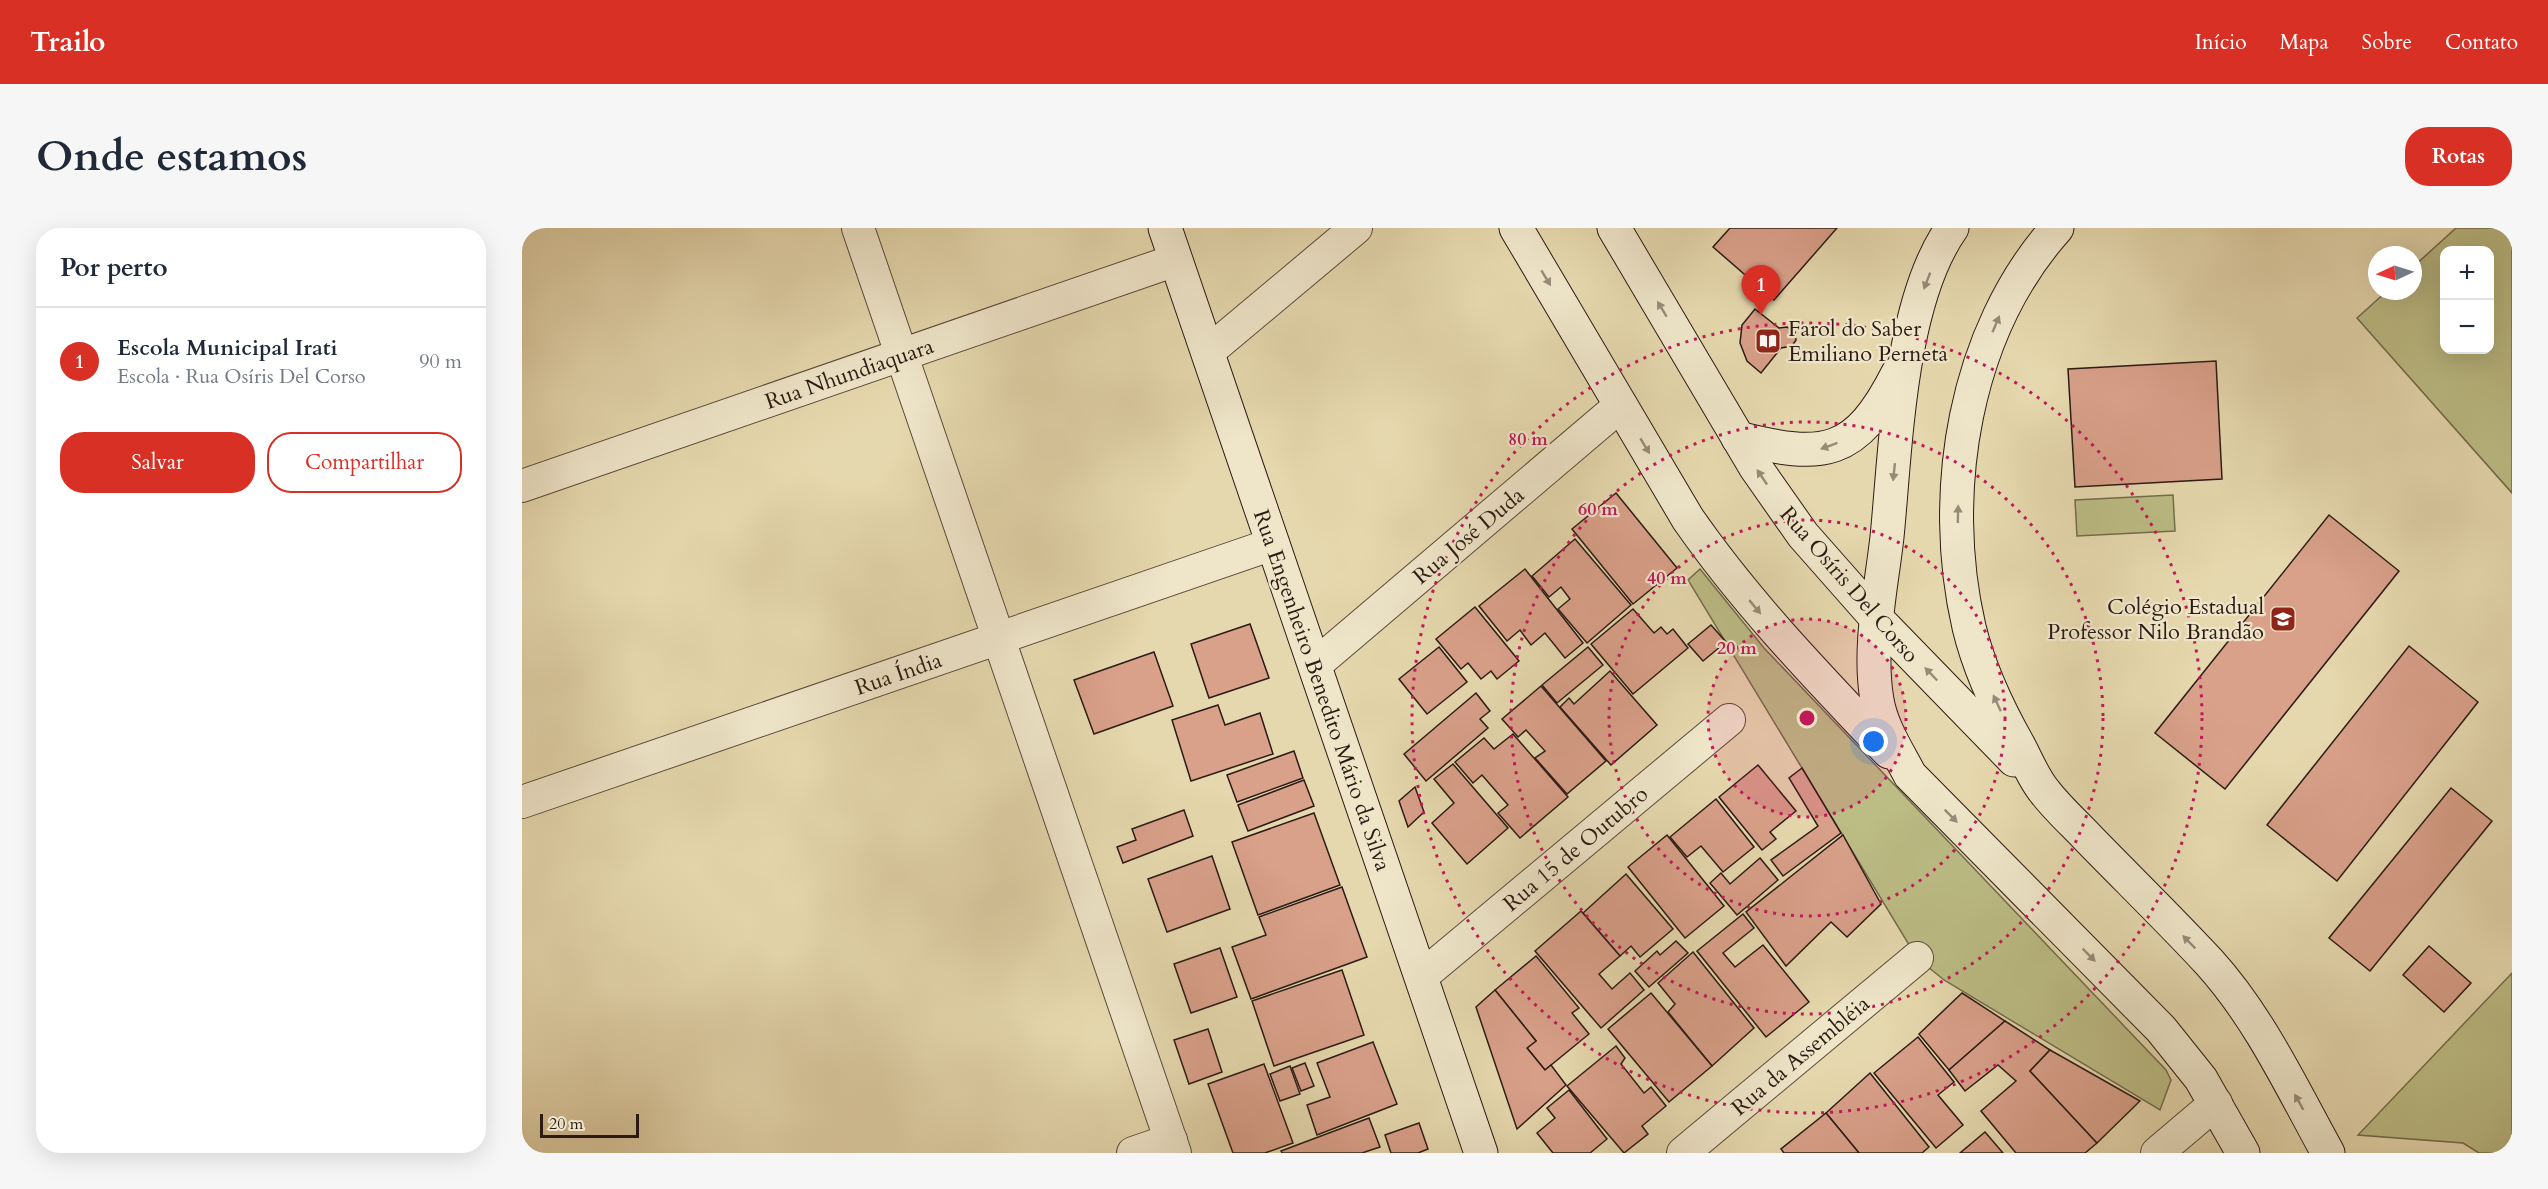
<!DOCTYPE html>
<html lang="pt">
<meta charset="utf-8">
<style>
:root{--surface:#fff;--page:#f6f6f7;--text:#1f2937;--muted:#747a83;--line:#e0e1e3;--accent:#d93025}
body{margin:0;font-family:Cardo,serif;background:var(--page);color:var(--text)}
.controls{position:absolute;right:18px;top:18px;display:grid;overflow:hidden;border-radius:12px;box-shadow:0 6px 24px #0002}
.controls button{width:54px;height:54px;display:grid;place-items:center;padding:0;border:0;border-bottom:2px solid var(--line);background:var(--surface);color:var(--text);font:30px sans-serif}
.compass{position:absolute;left:1846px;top:18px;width:54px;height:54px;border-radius:50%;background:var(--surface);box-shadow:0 6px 24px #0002;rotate:266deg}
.scale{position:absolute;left:18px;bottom:15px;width:99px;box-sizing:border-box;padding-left:6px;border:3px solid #2b1b14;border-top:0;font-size:16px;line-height:21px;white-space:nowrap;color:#2b1b14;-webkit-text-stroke:4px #efe6ca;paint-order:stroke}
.you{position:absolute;left:1352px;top:514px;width:21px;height:21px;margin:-15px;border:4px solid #fff;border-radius:50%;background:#1a73e8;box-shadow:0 0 0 9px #1a73e833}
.badge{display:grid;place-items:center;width:39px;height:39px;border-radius:50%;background:var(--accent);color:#fff;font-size:20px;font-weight:700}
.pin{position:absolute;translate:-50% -50px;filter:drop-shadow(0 2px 3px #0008)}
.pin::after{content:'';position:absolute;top:32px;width:21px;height:18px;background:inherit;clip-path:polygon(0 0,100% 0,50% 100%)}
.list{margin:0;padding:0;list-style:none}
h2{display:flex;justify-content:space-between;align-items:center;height:78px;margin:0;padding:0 24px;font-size:26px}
h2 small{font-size:20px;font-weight:400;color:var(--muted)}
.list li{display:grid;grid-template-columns:39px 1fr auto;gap:18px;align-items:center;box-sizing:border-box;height:108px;padding:0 24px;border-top:2px solid var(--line)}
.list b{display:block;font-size:22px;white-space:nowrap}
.list p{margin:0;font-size:20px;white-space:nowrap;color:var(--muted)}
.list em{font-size:20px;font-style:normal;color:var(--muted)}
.actions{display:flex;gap:12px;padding:18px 24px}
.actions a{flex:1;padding:14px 0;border:2px solid var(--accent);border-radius:24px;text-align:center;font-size:21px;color:var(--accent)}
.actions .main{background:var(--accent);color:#fff}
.map{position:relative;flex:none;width:1990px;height:925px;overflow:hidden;border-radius:24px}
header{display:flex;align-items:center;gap:36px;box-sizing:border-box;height:84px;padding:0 30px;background:var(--accent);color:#fff}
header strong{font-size:28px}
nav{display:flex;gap:33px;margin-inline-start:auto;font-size:21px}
.intro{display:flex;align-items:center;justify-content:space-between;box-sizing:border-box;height:144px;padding:0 36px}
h1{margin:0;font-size:42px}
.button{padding:15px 27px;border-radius:24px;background:var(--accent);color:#fff;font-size:21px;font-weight:700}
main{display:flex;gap:36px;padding:0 36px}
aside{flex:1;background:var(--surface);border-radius:24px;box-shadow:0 6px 24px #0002}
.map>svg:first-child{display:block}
.green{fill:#bcbc85;stroke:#746c4c;stroke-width:1.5;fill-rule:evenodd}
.building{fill:#d9a08a;stroke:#2b1b14;stroke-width:1.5}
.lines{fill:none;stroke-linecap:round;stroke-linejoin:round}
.street-casing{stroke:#5a4a3a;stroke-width:34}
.secondary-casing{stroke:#2b1b14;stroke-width:35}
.street{stroke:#efe6ca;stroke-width:32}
.secondary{stroke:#efe6ca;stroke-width:33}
.oneway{fill:#978b78}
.ring{fill:none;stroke:#c2185b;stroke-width:3;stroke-dasharray:3 6}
.labels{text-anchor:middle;stroke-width:4.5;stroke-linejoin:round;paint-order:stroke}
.poi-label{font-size:22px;fill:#2b1b14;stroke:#efe6ca;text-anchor:start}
.street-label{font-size:22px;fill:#2b1b14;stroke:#efe6ca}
.centre{fill:#c2185b;stroke:#efe6ca;stroke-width:3}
.ring-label{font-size:18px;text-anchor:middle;font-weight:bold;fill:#c2185b;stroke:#efe6ca;stroke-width:4.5;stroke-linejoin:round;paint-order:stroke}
</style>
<header>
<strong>Trailo</strong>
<nav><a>Início</a><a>Mapa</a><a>Sobre</a><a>Contato</a></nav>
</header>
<div class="intro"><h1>Onde estamos</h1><a class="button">Rotas</a></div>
<main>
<aside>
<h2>Por perto<small></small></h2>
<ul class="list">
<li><span class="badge">1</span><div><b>Escola Municipal Irati</b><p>Escola · Rua Osíris Del Corso</p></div><em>90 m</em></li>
</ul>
<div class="actions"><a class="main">Salvar</a><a>Compartilhar</a></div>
</aside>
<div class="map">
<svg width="1990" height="925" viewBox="0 0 1990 925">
<rect width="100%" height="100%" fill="#e6d8ae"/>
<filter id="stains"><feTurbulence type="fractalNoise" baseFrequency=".00333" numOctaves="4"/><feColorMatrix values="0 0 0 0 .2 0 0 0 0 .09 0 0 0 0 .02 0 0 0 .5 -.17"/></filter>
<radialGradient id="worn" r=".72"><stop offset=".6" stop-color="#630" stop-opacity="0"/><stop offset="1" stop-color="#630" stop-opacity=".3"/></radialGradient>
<g class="green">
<path d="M1934,0H1990V265L1835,90L1865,63H1891V39ZM1968,22V122H1922V22Z"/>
<path d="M1651,267L1653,303L1555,308L1553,272Z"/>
<path d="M1178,341L1242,420L1644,842L1649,852L1638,882L1422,752L1395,730L1166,352Z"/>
<path d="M1990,745V925H1957L1941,915L1836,907Z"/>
</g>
<g class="building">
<path d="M1208,0H1315L1252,72L1191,19Z"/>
<path d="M1233,81L1257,100L1265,99L1273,104L1274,112L1270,118L1259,120L1239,145L1225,133L1218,115L1220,97Z"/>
<path d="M1694,133L1700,251L1553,259L1546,141Z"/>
<path d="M1094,265L1155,340L1111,376L1050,301Z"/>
<path d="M1807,287L1877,343L1703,561L1633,505Z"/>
<path d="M1053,311L1109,377L1065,415L1036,381L1048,371L1039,359L1027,369L1010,348Z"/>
<path d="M1003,341L1061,415L1043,430L1023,405L1009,417L998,402L985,413L957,378Z"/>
<path d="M953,379L997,433L975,451L969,443L959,451L946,435L939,441L914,411Z"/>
<path d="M1111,381L1132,405L1139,399L1145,406L1151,401L1166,420L1111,466L1069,416Z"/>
<path d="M728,396L747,450L687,470L669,416Z"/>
<path d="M1189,397L1204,414L1181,433L1166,416Z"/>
<path d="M1887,418L1956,474L1815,653L1745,597Z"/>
<path d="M917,419L945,454L905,486L877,451Z"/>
<path d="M1066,419L1081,437L1035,475L1020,457Z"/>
<path d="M632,424L651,478L572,506L552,452Z"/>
<path d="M1088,443L1135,497L1089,537L1038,479L1047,470L1052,476Z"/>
<path d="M1019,458L1084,533L1045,566L1013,530L1023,523L1004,502L996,509L980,491Z"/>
<path d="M954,465L968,483L958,491L966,500L904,553L882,526Z"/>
<path d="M696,477L703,497L738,485L751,526L669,553L650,492Z"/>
<path d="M991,506L1046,569L998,610L976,585L986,577L960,547L951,555L933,534L962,510L972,521Z"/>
<path d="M772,523L781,550L715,574L705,547Z"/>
<path d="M931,536L986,600L945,636L910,595L932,575L912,551Z"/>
<path d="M1236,537L1274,583L1248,604L1254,611L1240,622L1197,569Z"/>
<path d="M1280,540L1319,605L1261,648L1249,632L1296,598L1267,550Z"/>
<path d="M782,552L792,578L726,603L716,577Z"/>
<path d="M893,559L902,584L886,599L877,573Z"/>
<path d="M1929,560L1970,593L1848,743L1807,710Z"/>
<path d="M1194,571L1232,619L1201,644L1179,618L1165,629L1148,609Z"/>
<path d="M662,582L671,608L601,635L595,619L614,612L610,601Z"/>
<path d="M792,585L818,657L736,687L710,614Z"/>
<path d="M1145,607L1202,678L1163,710L1106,639Z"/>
<path d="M1321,607L1359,676L1325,709L1309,694L1264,738L1224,684Z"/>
<path d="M690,628L708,681L645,704L626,651Z"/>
<path d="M1238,630L1256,652L1215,687L1188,655L1199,645L1208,656Z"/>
<path d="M1104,646L1151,701L1118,729L1109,718L1098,728L1061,685Z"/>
<path d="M820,659L845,729L729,771L710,719L744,707L737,689Z"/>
<path d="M1059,683L1098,728L1077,746L1090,761L1108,745L1122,762L1079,800L1013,723Z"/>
<path d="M1221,686L1232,700L1201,725L1213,739L1241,717L1287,774L1244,809L1175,723Z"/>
<path d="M1154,713L1166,725L1127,759L1113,743L1135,723L1138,727Z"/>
<path d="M1907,718L1949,755L1922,784L1881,747Z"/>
<path d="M698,720L715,769L669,785L652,736Z"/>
<path d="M1171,724L1232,800L1190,838L1146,784L1153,776L1136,755Z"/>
<path d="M1014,728L1057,780L1050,785L1067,806L1023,842L1005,820L1014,813L973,762Z"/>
<path d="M820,742L842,807L752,838L730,773Z"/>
<path d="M973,762L1014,813L1005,820L1023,842L1029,837L1044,857L995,901L954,779Z"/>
<path d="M1129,765L1190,838L1147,874L1086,801Z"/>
<path d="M1440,765L1483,793L1427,842L1397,806Z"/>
<path d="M1483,793L1528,822L1508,843L1575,915L1563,925H1494L1459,883L1494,853L1476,837L1443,863L1427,842Z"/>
<path d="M686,801L700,844L667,856L652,812Z"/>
<path d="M1396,809L1432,854L1416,867L1441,897L1414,920L1352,845Z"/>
<path d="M851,814L875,876L795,907L785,877L808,869L795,835Z"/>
<path d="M1094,818L1103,830L1099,836L1122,865L1129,859L1144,878L1120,898L1126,906L1102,925L1045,858Z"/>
<path d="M1528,822L1618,873L1575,915L1508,843Z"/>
<path d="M783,835L792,858L779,863L770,840Z"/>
<path d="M742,836L771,915L743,925H711L686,856Z"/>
<path d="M768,838L778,866L758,873L748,846Z"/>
<path d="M1348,845L1407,919L1400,925H1337L1304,885Z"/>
<path d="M1047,862L1085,911L1068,925H1031L1015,905L1033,890L1025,880Z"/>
<path d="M1304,885L1337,925H1262L1259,921Z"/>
<path d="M847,890L858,919L840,925H760L759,923Z"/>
<path d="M897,895L906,921L896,925H869L863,907Z"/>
<path d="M1463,904L1481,925H1438Z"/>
</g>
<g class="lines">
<g class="street-casing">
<g id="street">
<path d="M336,0L653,925"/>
<path d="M686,124L834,0"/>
<path d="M0,258L654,32"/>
<path d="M793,437L1099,177"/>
<path d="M0,574L751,316"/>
<path d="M899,749L1207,492"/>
<path d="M611,925L649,912"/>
<path d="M1161,925L1395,730"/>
<path d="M1635,925L1694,875"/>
</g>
</g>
<g class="secondary-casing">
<g id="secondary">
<path d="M643,0L959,925"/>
<path d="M994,0L1166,291C1225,376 1296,449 1367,524"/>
<path d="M1092,0L1234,240L1281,307L1356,392L1492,532"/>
<path d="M1430,0C1377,75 1374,219 1365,309C1359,362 1346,419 1355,472C1359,498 1376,524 1388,547L1639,801L1679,851L1721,925"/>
<path d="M1535,0C1442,104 1416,265 1447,399C1457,441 1476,481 1497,518C1505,533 1512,551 1523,564C1536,581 1553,596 1567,611C1607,652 1648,692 1687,734C1737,789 1770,860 1806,925"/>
<path d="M1216,210C1302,232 1334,228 1376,145"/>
</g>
</g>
<use href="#street" class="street"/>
<use href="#secondary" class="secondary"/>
</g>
<defs><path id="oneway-solid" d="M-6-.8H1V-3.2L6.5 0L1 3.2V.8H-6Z" transform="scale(1.5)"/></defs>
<g class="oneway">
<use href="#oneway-solid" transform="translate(1024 50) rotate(59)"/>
<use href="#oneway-solid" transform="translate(1405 53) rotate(111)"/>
<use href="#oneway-solid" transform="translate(1140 81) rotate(-121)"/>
<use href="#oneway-solid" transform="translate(1474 96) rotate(-67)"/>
<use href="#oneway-solid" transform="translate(1123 218) rotate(59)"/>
<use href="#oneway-solid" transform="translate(1307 218) rotate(160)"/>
<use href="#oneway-solid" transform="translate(1372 244) rotate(96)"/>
<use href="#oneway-solid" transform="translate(1240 249) rotate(-124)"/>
<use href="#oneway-solid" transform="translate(1436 286) rotate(-89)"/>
<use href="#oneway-solid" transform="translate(1233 379) rotate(50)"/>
<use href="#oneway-solid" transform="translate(1409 446) rotate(-134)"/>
<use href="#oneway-solid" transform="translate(1475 475) rotate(-115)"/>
<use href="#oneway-solid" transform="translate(1429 588) rotate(45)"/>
<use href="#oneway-solid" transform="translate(1667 714) rotate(-135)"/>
<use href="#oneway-solid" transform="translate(1567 727) rotate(45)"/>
<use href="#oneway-solid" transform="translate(1777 874) rotate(-119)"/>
</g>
<circle cx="1285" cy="490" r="99" fill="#c2185b" fill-opacity=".12"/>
<g class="ring">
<circle cx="1285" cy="490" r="99"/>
<circle cx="1285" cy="490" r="198"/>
<circle cx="1285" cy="490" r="296"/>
<circle cx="1285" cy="490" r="395"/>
</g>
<defs>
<g id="library-square" transform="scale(1.35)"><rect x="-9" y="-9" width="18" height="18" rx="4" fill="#8f2418" stroke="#efe6ca"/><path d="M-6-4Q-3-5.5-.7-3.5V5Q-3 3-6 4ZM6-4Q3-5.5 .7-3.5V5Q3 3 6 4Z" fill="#fff"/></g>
<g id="school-square" transform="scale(1.35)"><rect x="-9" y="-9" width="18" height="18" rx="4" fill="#8f2418" stroke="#efe6ca"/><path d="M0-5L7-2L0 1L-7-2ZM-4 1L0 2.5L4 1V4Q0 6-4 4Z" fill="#fff"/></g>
</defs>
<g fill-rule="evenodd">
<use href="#library-square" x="1246" y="113"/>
<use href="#school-square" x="1761" y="391"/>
</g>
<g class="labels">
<g class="poi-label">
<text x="1266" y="108">Farol do Saber<tspan x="1266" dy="25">Emiliano Perneta</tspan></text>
<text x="1742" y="386" text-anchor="end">Colégio Estadual<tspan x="1742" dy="25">Professor Nilo Brandão</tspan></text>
</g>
<g class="street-label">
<text transform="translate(327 145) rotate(-19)" y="8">Rua Nhundiaquara</text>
<text transform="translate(946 307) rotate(-40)" y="8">Rua José Duda</text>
<text transform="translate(1328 356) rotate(49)" y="8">Rua Osíris Del Corso</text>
<text transform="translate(376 445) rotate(-19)" y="8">Rua Índia</text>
<text transform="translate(801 462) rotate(71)" y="8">Rua Engenheiro Benedito Mário da Silva</text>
<text transform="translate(1053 620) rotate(-40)" y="8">Rua 15 de Outubro</text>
<text transform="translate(1278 827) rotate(-40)" y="8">Rua da Assembléia</text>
</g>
</g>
<circle cx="1285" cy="490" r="9" class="centre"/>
<g class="ring-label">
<text x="1006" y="217">80 m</text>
<text x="1076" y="287">60 m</text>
<text x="1145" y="356">40 m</text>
<text x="1215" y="426">20 m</text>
</g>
<rect width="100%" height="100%" filter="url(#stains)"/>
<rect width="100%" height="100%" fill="url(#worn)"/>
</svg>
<div class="controls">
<button>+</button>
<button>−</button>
</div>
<svg class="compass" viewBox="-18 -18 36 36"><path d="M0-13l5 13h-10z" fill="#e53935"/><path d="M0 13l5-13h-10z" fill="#747a83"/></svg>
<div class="scale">20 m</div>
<div class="you"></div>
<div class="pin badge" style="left:1239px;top:87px">1</div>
</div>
</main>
